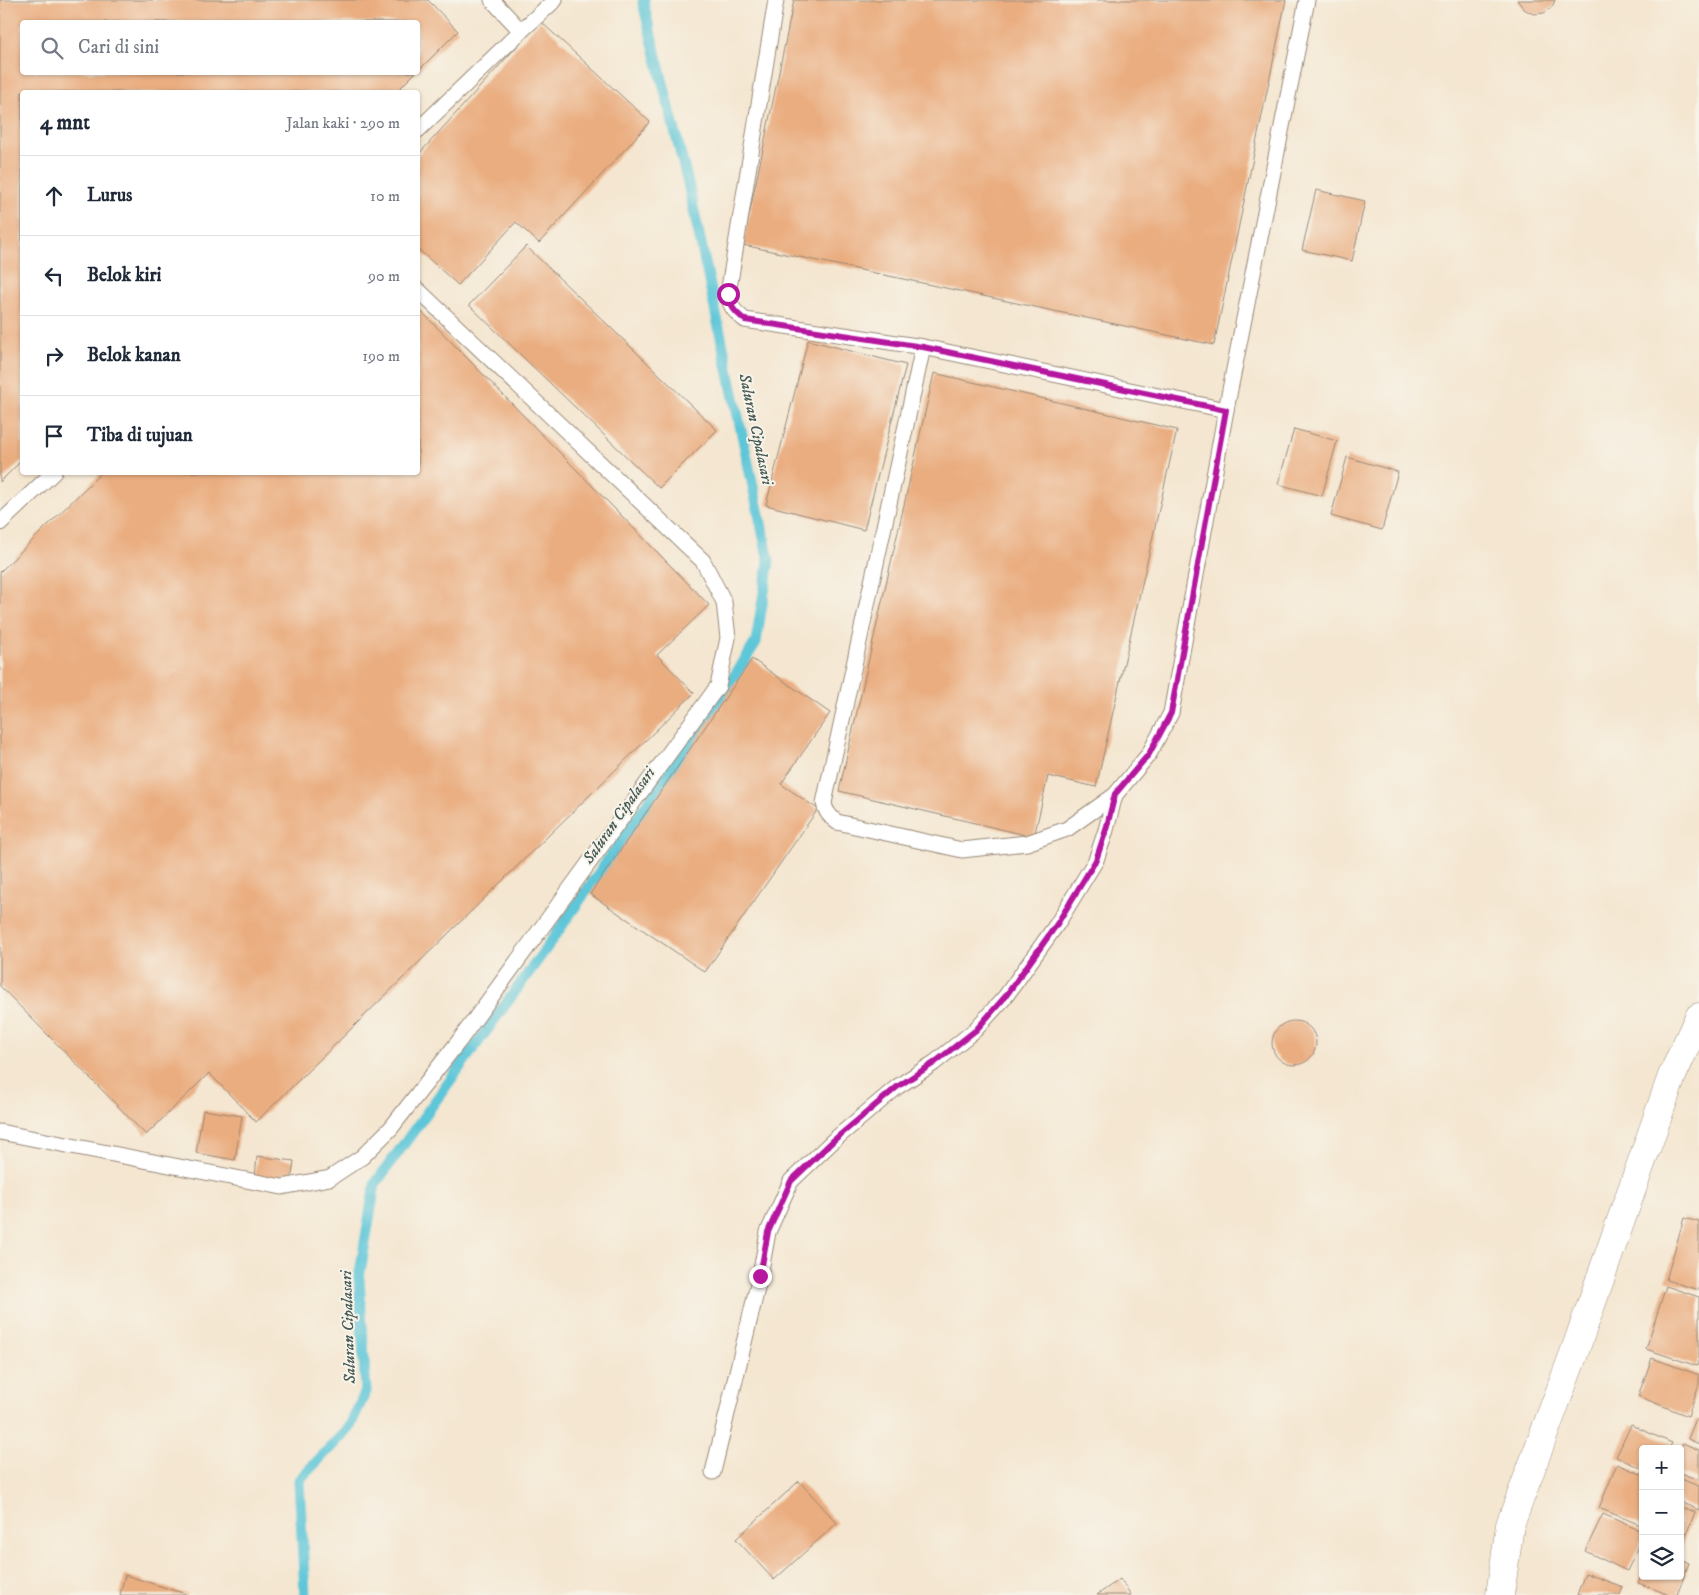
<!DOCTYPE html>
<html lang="id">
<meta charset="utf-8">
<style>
:root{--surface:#fff;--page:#f2f2f3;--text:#1f2937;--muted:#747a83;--line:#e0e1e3}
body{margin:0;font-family:"IM FELL DW Pica",serif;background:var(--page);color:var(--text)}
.controls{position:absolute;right:15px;bottom:15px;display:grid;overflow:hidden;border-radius:5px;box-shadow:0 1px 4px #0004}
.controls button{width:45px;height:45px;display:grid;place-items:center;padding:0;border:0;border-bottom:1px solid var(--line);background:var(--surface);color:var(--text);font:25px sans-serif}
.stop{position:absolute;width:15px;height:15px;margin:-11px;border:4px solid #b5179e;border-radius:50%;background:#fff}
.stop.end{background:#b5179e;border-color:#fff;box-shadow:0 1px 5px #0008}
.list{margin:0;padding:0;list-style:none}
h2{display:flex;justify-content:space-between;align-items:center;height:65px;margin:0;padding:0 20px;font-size:21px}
h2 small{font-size:16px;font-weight:400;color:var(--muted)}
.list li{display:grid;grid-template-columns:32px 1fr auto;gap:15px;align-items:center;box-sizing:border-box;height:80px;padding:0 20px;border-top:1px solid var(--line)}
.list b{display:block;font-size:19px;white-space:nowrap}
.list em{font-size:16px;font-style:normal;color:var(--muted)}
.icon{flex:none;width:28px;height:28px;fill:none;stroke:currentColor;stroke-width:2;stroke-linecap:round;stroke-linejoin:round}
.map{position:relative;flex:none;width:1699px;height:1595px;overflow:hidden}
.search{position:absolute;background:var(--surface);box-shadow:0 1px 4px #0004;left:20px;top:20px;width:400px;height:55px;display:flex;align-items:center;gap:12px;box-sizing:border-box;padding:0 18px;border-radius:5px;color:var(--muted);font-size:19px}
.panel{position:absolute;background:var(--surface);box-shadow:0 1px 4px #0004;left:20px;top:90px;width:400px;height:385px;border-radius:5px}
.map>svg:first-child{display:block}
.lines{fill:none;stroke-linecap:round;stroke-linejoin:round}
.stream{stroke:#5dc6d8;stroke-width:11}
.building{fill:#eaad80}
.lane-casing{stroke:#988877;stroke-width:17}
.street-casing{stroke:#988877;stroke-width:29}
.lane{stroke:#fff;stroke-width:15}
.street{stroke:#fff;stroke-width:28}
.route{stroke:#b5179e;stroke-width:6}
.labels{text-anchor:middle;stroke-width:4;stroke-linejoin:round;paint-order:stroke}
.water-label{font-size:16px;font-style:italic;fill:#455956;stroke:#f7f3e8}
</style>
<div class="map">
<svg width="1699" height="1595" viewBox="0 0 1699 1595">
<rect width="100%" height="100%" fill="#f7f3e8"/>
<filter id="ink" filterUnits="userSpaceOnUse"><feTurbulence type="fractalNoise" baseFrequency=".02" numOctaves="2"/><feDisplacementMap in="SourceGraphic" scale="10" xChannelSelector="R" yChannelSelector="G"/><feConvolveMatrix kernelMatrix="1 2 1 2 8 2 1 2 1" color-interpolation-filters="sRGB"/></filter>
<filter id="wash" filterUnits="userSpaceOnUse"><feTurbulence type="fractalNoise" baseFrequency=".0096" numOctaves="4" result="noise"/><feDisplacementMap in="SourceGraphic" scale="20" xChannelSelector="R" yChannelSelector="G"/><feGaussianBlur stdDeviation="1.12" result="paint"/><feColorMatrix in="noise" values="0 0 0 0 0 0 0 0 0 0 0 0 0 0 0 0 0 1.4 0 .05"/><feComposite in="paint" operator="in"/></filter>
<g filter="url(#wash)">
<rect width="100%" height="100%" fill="#f4e6d0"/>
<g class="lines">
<path class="stream" d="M305,1595L299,1480L349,1428L366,1391L359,1278L375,1184L545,950L718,702L756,642L769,561L688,183L643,3L644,0"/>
</g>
<g id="blocks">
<g class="building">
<path d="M0,0H428L458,31L418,71V22H22V72H416L396,92H22V460L0,482Z"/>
<path d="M794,0H1286L1214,345L743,245Z"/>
<path d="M1517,0H1555L1552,7L1544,13L1533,14L1524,9Z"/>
<path d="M540,21L650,122L539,243L516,222L458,285L418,249V155Z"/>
<path d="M1316,190L1365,201L1352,261L1302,250Z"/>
<path d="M526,246L717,430L659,488L469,305Z"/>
<path d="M418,308L709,605L657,655L694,693L256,1122L209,1073L146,1135L0,986V572L102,472H418Z"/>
<path d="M808,340L906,365L864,530L766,505Z"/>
<path d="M934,373L1177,430L1096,787L1048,776L1034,837L839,791Z"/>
<path d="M1294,429L1337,441L1322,496L1278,484Z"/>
<path d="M1347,457L1398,472L1382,530L1331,516Z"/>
<path d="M752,659L830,713L781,784L818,809L705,972L590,894Z"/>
<circle cx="1294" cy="1043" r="22"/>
<path d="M203,1110L242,1116L235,1160L196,1153Z"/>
<path d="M257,1156L294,1161L291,1182L255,1177Z"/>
<path d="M1684,1218L1699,1222V1290L1666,1280Z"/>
<path d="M1666,1286L1699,1297V1359L1697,1366L1646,1349Z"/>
<path d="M1652,1358L1699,1375V1384L1688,1416L1638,1396Z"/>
<path d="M1696,1419L1699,1420V1444L1688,1439Z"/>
<path d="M1631,1425L1672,1443L1669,1449H1643V1469L1616,1457Z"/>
<path d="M1683,1443L1699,1450V1480L1680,1473V1449Z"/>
<path d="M1617,1464L1643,1475V1526L1599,1508Z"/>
<path d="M1680,1479L1699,1486V1510L1680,1502Z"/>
<path d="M799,1481L837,1523L774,1580L736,1539Z"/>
<path d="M1680,1507L1695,1512L1680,1550Z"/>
<path d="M1603,1514L1643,1532V1538L1627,1571L1585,1551Z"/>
<path d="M1680,1560L1689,1563L1677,1595H1670L1638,1583L1643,1572V1576H1680Z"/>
<path d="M1585,1573L1623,1587L1620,1595H1577Z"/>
<path d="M125,1575L189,1595H120Z"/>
<path d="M1120,1579L1131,1595H1097Z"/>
</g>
</g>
</g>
<g filter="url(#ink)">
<use href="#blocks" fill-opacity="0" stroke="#988877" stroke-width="1"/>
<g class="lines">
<g class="lane-casing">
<g id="lane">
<path d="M492,0L521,31"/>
<path d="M776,0L728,294C730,307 735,312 745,320L923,347L1226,410"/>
<path d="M418,130L521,31L555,0"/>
<path d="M923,347L824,803C825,812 830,817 837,822L962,850L1027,843L1067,829L1115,795L1149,754L1171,713L1226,410L1307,0"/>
<path d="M0,523L54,472"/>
<path d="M0,1132L282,1187L330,1178L362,1157L391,1128L459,1041L718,686L728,638L724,602L703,561L418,290"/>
<path d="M713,1472L760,1276L768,1232L791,1181L834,1140L897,1087L934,1063L975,1030L1005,997L1057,924L1096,860L1106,830L1115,795"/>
</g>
</g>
<g class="street-casing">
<path id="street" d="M1500,1595L1510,1525L1573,1356L1672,1076L1699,1017"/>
</g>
<use href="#lane" class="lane"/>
<use href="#street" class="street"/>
</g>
</g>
<g class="lines" filter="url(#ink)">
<path class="route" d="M728,294C730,307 735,312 745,320L923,347L1226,410L1171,713L1149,754L1115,794L1106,830L1096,860L1057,924L1005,997L976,1030L934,1063L897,1087L834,1140L791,1181L768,1232L760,1276"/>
</g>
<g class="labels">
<g class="water-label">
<text transform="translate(757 429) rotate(78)" y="6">Saluran Cipalasari</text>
<text transform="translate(618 815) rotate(-55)" y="6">Saluran Cipalasari</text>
<text transform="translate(347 1327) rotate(-92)" y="6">Saluran Cipalasari</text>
</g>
</g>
</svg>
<div class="controls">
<button>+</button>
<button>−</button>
<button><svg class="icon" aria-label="layers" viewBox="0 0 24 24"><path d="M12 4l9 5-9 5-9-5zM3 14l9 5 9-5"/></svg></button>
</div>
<div class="stop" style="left:728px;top:294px"></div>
<div class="stop end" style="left:760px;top:1276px"></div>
<div class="search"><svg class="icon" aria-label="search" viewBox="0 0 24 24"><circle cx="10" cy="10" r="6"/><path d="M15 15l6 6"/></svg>Cari di sini</div>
<section class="panel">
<h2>4 mnt<small>Jalan kaki · 290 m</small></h2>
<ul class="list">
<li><svg class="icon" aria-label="ahead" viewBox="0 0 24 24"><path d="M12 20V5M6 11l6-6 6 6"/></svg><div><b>Lurus</b></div><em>10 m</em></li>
<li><svg class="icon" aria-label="left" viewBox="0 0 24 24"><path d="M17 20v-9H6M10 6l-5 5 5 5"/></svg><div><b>Belok kiri</b></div><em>90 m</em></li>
<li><svg class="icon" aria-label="right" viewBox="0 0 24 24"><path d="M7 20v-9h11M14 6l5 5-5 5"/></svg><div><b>Belok kanan</b></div><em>190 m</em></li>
<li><svg class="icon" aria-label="arrive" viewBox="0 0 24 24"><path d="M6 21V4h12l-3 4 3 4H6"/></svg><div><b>Tiba di tujuan</b></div></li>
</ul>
</section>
</div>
